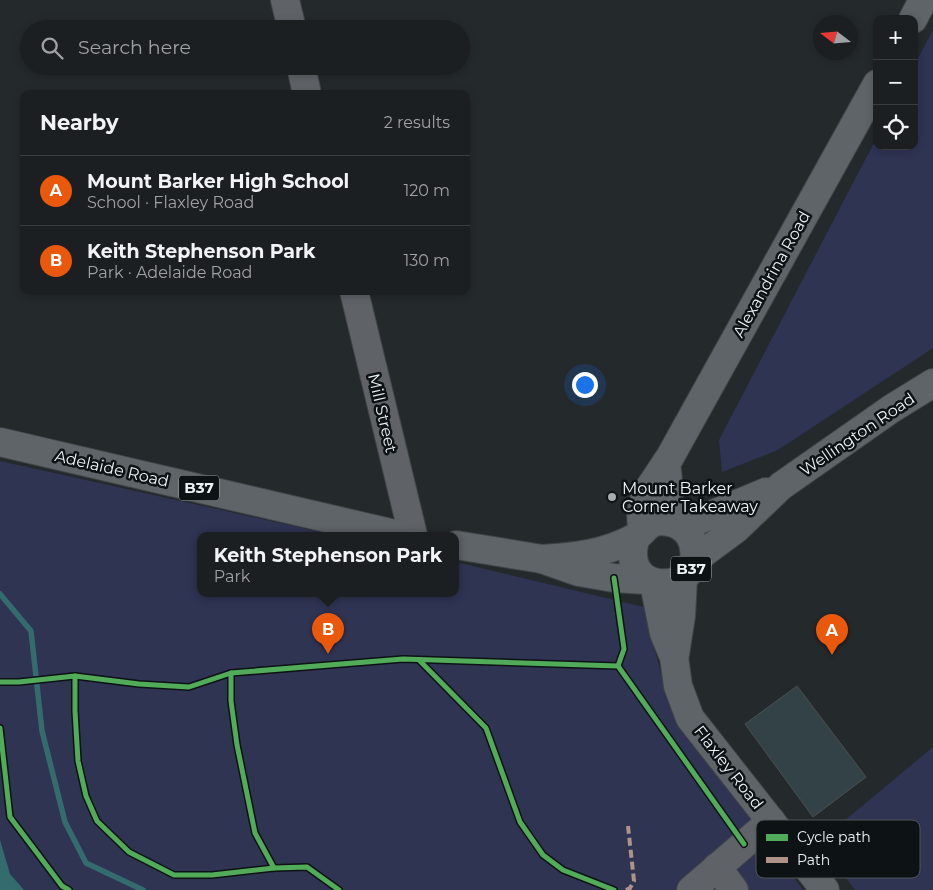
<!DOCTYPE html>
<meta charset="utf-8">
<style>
:root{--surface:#1b1f21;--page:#24272a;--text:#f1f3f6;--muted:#a0a2a5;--line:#393d3f;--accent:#ea580c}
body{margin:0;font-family:Montserrat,sans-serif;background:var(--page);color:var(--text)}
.controls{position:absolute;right:15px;top:15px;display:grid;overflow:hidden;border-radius:10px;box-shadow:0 2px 8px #0003}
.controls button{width:45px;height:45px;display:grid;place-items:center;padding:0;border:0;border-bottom:1px solid var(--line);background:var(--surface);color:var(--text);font:25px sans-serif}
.compass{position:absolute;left:813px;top:15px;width:45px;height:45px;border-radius:50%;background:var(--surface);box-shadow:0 2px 8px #0003;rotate:286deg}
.you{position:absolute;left:584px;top:384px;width:18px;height:18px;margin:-12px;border:4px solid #fff;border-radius:50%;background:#1a73e8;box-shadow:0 0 0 8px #1a73e833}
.badge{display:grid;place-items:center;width:32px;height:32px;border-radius:50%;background:var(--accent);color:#fff;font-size:16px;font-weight:700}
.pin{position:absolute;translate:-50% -41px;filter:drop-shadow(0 1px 2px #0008)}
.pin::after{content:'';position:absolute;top:26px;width:18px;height:15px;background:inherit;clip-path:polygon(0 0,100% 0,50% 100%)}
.popup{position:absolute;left:197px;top:532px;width:262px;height:65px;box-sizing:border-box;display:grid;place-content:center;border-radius:10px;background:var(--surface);filter:drop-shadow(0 1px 4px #0005);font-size:16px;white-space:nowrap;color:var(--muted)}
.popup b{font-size:19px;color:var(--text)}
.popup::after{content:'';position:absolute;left:50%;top:100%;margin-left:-10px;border:10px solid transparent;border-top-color:var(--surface)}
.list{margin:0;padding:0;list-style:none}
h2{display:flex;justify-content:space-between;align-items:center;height:65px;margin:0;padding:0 20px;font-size:21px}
h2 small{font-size:16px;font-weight:400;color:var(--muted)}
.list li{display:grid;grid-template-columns:32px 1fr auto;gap:15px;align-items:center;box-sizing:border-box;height:70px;padding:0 20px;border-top:1px solid var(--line)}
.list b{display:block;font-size:19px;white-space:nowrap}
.list p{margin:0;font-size:16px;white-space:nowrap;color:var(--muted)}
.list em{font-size:16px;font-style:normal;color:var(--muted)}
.icon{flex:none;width:28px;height:28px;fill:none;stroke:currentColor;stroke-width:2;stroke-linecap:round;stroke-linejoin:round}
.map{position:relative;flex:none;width:933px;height:890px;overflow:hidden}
.search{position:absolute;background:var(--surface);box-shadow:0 2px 8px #0003;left:20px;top:20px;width:450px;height:55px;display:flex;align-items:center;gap:12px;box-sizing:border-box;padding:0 18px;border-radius:28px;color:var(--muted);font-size:19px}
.panel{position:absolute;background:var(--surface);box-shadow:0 2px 8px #0003;left:20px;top:90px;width:450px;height:205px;border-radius:10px}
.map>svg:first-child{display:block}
.green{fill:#2f3453}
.water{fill:#346c6e}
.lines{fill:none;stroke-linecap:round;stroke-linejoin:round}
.stream{stroke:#346c6e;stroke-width:5.5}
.building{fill:#334246;stroke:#4b5052}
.minor-casing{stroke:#414548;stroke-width:30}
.major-casing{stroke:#414548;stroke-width:30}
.minor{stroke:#5f6368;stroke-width:28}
.major{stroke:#5f6469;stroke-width:28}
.quiet{stroke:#af9288;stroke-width:4;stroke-dasharray:8 4;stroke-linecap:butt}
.cycleway-casing{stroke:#0d1215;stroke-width:8}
.cycleway{stroke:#51ab58;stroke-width:5}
.poi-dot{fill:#a6acb0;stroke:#0d1215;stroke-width:2}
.labels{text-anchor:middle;stroke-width:5;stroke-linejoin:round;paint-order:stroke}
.shield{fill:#0d1215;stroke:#a9b0b3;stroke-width:1}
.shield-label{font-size:15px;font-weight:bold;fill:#ecf3f7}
.street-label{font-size:16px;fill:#ecf3f7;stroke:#0d1215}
.poi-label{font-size:16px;fill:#ecf3f7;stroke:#0d1215;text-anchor:start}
.key{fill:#0d1215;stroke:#505659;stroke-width:1}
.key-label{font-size:14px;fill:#ecf3f7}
</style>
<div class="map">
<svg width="933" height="890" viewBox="0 0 933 890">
<rect width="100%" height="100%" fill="#24292c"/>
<g class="green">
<path d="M933,30V348L778,450L722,472L719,440L877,137V146H914V66Z"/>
<path d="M0,461L334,535H200V593H456V562L644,607L668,701L803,890H0Z"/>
<path d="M933,747V890H855L819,842Z"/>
</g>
<path class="water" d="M0,840L10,874L24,890H0Z"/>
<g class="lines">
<path class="stream" d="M0,594L31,631L42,731L65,822L86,863L143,890"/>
</g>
<path class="building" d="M797,686L866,777L813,817L745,724Z"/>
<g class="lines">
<g class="minor-casing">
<g id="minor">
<path d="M285,0L292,29"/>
<path d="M301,66L307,94"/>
<path d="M354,291L413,535"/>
<path d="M717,867L734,890"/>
<path d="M691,890L771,821"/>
</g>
</g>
<g class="major-casing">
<g id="major">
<path d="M913,19L923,0"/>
<path d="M0,442L399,535"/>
<path d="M666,463C669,483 669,503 672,522"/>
<path d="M682,527L766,492"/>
<path d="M642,530L641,513L646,493L670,457L877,84"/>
<path d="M456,545L542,559L579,572L614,578L646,580"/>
<path d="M542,559C575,557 604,554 634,538C642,534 646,525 655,522C663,520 675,522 681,527C689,532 693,540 694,549C702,597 616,596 636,537"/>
<path d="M694,560L736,529L781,486L891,409L933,383"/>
<path d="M654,583L664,633L674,657L678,686L690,718L825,890"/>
<path d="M675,654L681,616L683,578"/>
</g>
</g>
<use href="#minor" class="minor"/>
<use href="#major" class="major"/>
<path class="quiet" d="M626,890L630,888L634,881L628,826"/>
<g class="cycleway-casing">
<g id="cycleway">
<path d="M614,578L624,649L618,666"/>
<path d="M419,660L486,728L520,822L543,855L563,870L614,890"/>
<path d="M231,673V701L237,745L255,833L274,868"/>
<path d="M75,676V711L78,761L86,796L97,821L129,852L174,875H212L274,868L307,867L339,890"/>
<path d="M0,682H19L75,676L139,684L189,687L231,673L403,659L618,666L744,844"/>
<path d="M0,728L10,817L62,886L69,890"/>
</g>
</g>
<use href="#cycleway" class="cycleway"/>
</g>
<circle class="poi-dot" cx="612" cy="497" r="5"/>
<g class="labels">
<g class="shield">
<rect x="179" y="475.5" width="40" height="25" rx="4"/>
<rect x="671" y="556.5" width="40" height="25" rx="4"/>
</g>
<g class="shield-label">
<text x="199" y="493">B37</text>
<text x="691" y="574">B37</text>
</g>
<g class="street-label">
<text transform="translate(771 274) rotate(-61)" y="6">Alexandrina Road</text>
<text transform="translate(383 413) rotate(77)" y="6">Mill Street</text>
<text transform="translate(857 434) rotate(-34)" y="6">Wellington Road</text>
<text transform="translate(112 468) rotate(13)" y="6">Adelaide Road</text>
<text transform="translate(729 767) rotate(52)" y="6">Flaxley Road</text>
</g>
<g class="poi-label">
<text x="622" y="494">Mount Barker<tspan x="622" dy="18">Corner Takeaway</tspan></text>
</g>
</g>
<rect x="756" y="820" width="164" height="58" rx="8" class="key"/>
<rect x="766" y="834" width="22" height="7" fill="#51ab58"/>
<rect x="766" y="857" width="22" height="6" fill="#af9288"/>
<g class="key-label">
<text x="797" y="842">Cycle path</text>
<text x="797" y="865">Path</text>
</g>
</svg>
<div class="controls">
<button>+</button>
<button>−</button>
<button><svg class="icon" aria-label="locate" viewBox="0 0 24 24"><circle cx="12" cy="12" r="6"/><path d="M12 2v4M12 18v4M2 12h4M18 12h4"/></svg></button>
</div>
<svg class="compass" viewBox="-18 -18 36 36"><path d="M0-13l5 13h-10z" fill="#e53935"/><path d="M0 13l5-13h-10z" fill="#a0a2a5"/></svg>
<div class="you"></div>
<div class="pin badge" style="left:832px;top:655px">A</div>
<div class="pin badge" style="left:328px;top:654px">B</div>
<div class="popup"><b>Keith Stephenson Park</b>Park</div>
<div class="search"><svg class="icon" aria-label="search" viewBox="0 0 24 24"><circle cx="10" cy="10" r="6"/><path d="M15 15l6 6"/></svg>Search here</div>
<section class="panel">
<h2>Nearby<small>2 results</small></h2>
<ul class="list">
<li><span class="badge">A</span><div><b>Mount Barker High School</b><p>School · Flaxley Road</p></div><em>120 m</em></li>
<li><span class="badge">B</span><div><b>Keith Stephenson Park</b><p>Park · Adelaide Road</p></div><em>130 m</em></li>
</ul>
</section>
</div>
